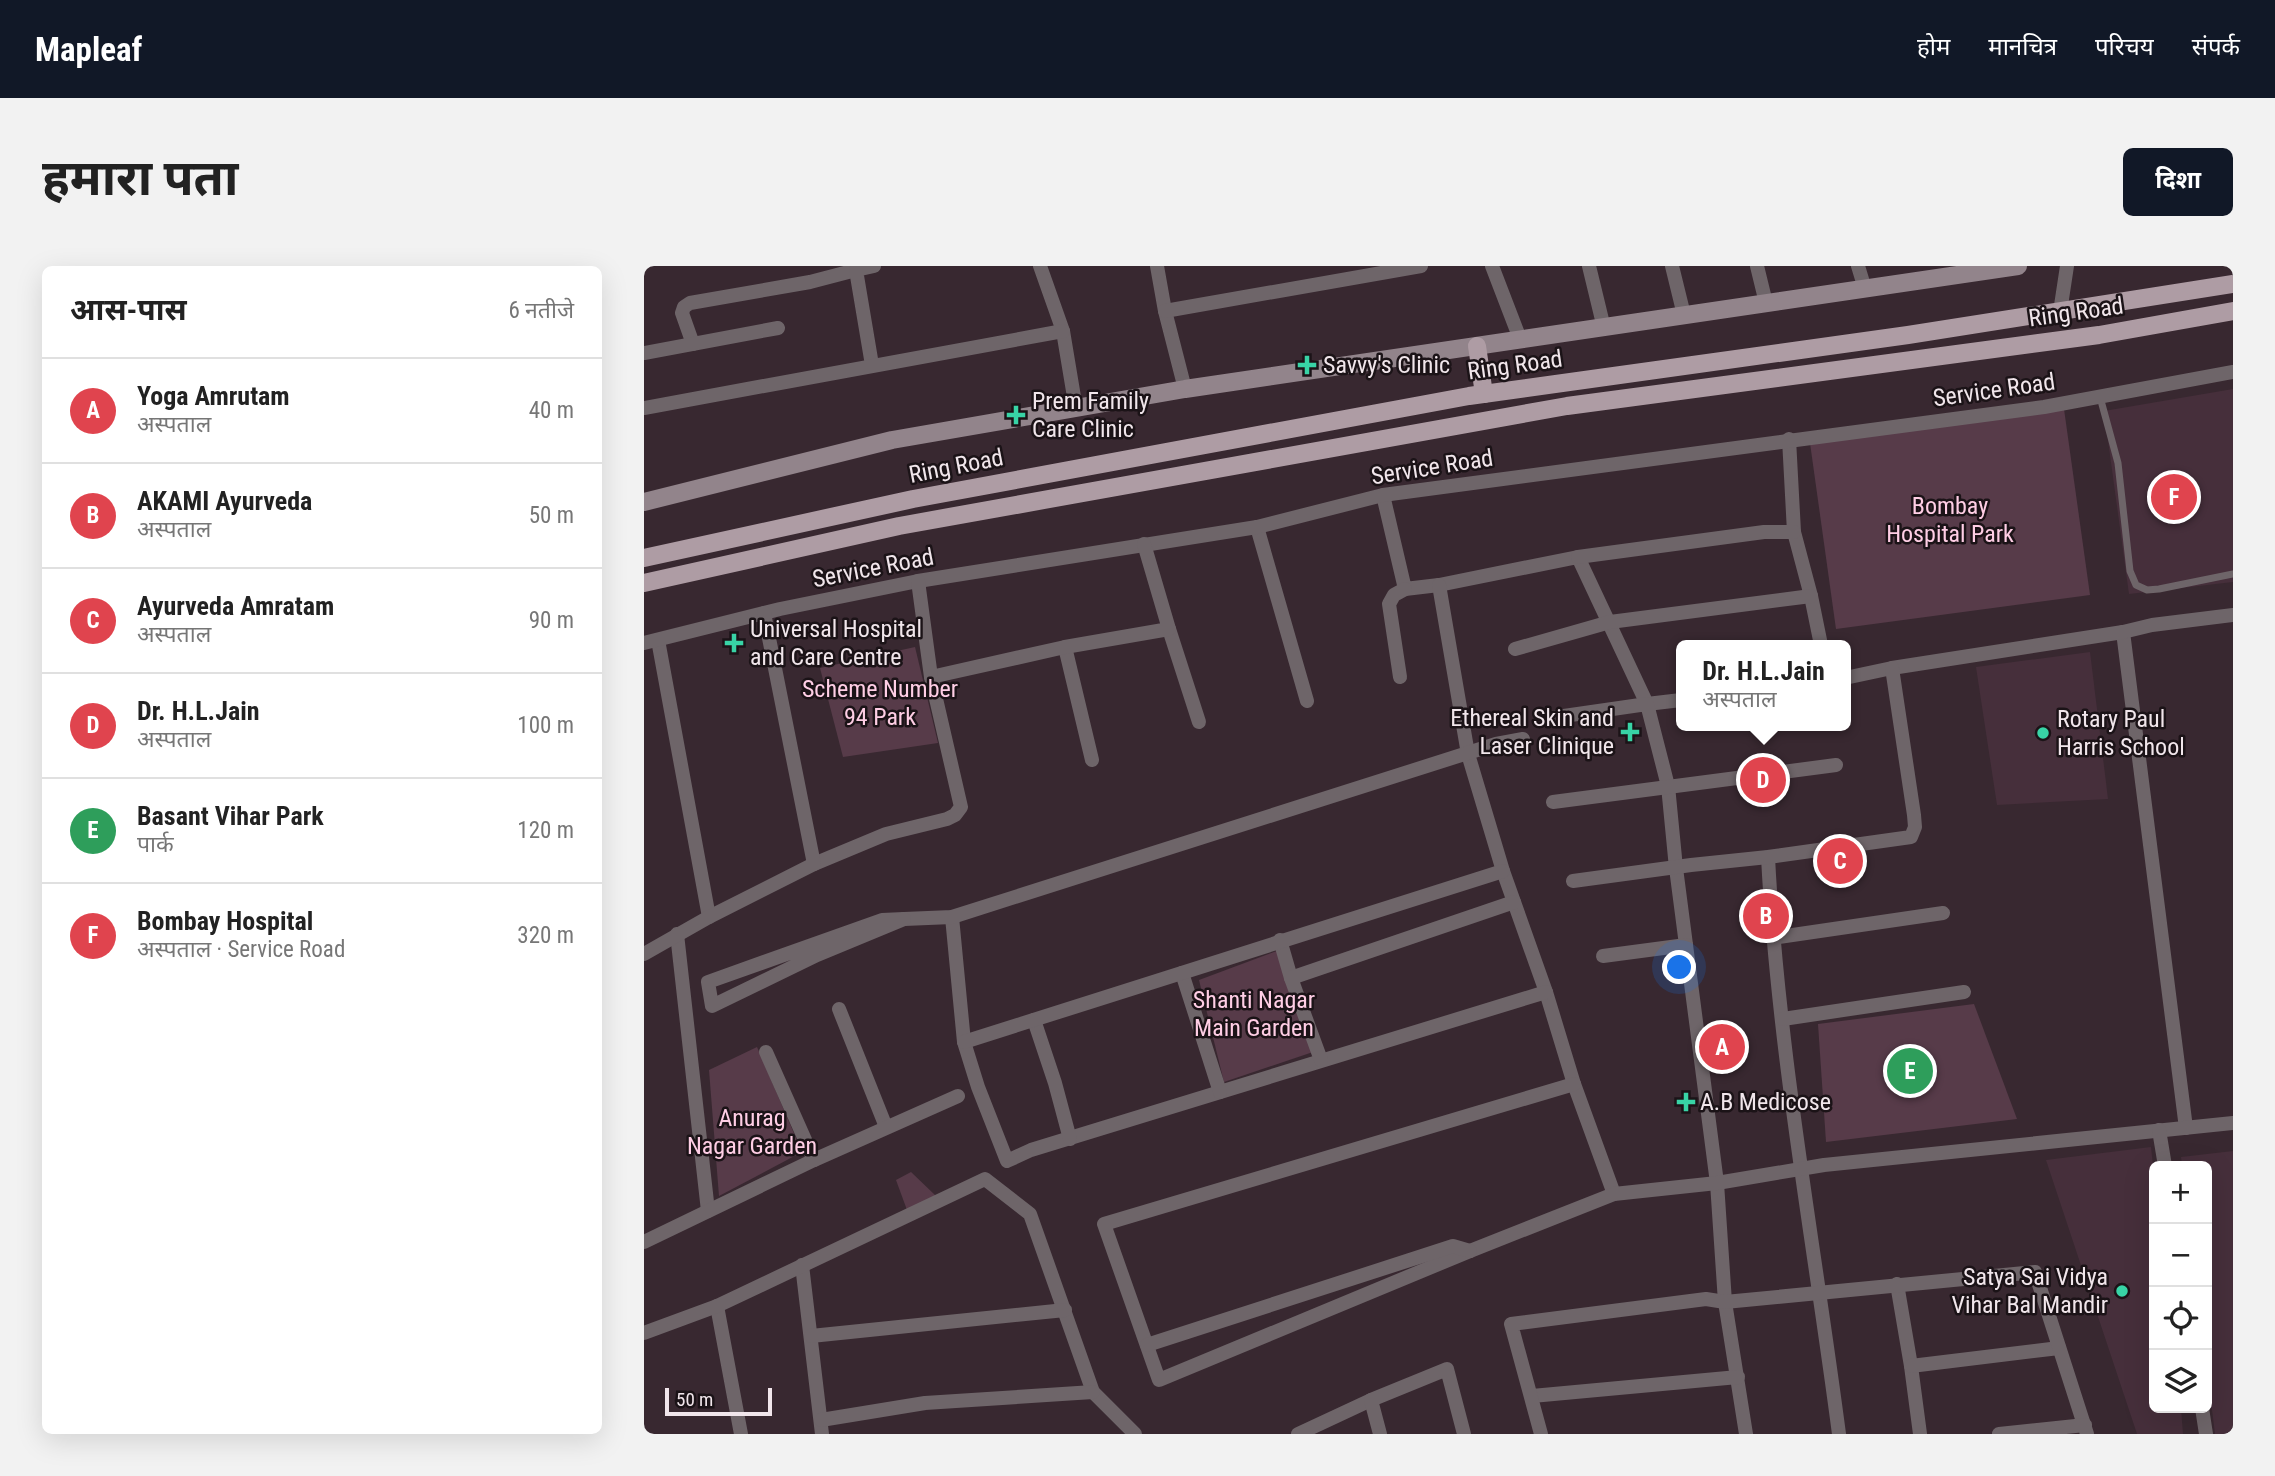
<!DOCTYPE html>
<html lang="hi">
<meta charset="utf-8">
<style>
:root{--surface:#fff;--page:#f2f2f2;--text:#222;--muted:#767676;--line:#e0e0e0;--accent:#111827}
body{margin:0;font-family:"Roboto Condensed","Noto Sans Devanagari",sans-serif;background:var(--page);color:var(--text)}
.controls{position:absolute;right:21px;bottom:21px;display:grid;overflow:hidden;border-radius:10px;box-shadow:0 7px 28px #0002}
.controls button{width:63px;height:63px;display:grid;place-items:center;padding:0;border:0;border-bottom:2px solid var(--line);background:var(--surface);color:var(--text);font:35px sans-serif}
.scale{position:absolute;left:21px;bottom:18px;width:107px;box-sizing:border-box;padding-left:7px;border:4px solid #f1e6eb;border-top:0;font-size:19px;line-height:24px;white-space:nowrap;color:#f1e6eb;-webkit-text-stroke:5px #1b1317;paint-order:stroke}
.you{position:absolute;left:1036px;top:702px;width:24px;height:24px;margin:-18px;border:5px solid #fff;border-radius:50%;background:#1a73e8;box-shadow:0 0 0 10px #1a73e833}
.badge{display:grid;place-items:center;width:46px;height:46px;border-radius:50%;background:var(--accent);color:#fff;font-size:23px;font-weight:700}
.pin{position:absolute;translate:-50% -50%;border:4px solid #fff;box-shadow:0 2px 7px #0006}
.popup{position:absolute;left:1032px;top:374px;width:175px;height:91px;box-sizing:border-box;display:grid;place-content:center;border-radius:10px;background:var(--surface);filter:drop-shadow(0 2px 5px #0005);font-size:23px;white-space:nowrap;color:var(--muted)}
.popup b{font-size:26px;color:var(--text)}
.popup::after{content:'';position:absolute;left:50%;top:100%;margin-left:-14px;border:14px solid transparent;border-top-color:var(--surface)}
.list{margin:0;padding:0;list-style:none}
h2{display:flex;justify-content:space-between;align-items:center;height:91px;margin:0;padding:0 28px;font-size:30px}
h2 small{font-size:23px;font-weight:400;color:var(--muted)}
.list li{display:grid;grid-template-columns:46px 1fr auto;gap:21px;align-items:center;box-sizing:border-box;height:105px;padding:0 28px;border-top:2px solid var(--line)}
.list b{display:block;font-size:26px;white-space:nowrap}
.list p{margin:0;font-size:23px;white-space:nowrap;color:var(--muted)}
.list em{font-size:23px;font-style:normal;color:var(--muted)}
.icon{flex:none;width:38px;height:38px;fill:none;stroke:currentColor;stroke-width:2;stroke-linecap:round;stroke-linejoin:round}
.map{position:relative;flex:none;width:1589px;height:1168px;overflow:hidden;border-radius:10px}
header{display:flex;align-items:center;gap:42px;box-sizing:border-box;height:98px;padding:0 35px;background:var(--accent);color:#fff}
header strong{font-size:33px}
nav{display:flex;gap:38px;margin-inline-start:auto;font-size:24px}
.intro{display:flex;align-items:center;justify-content:space-between;box-sizing:border-box;height:168px;padding:0 42px}
h1{margin:0;font-size:49px}
.button{padding:18px 32px;border-radius:10px;background:var(--accent);color:#fff;font-size:24px;font-weight:700}
main{display:flex;gap:42px;padding:0 42px}
aside{flex:1;background:var(--surface);border-radius:10px;box-shadow:0 7px 28px #0002}
.map>svg:first-child{display:block}
.built{fill:#462f3b}
.green{fill:#573b49}
.lines{fill:none;stroke-linecap:round;stroke-linejoin:round}
.lane{stroke:#6e6569;stroke-width:7}
.street{stroke:#6e6569;stroke-width:14}
.secondary{stroke:#92848b;stroke-width:18}
.primary{stroke:#ae9ca4;stroke-width:18}
.poi-dot{fill:#38d4a6;stroke:#1b1317;stroke-width:2.5}
.labels{text-anchor:middle;stroke-width:5;stroke-linejoin:round;paint-order:stroke}
.street-label{font-size:24px;fill:#f1e6eb;stroke:#1b1317}
.poi-label{font-size:24px;fill:#f1e6eb;stroke:#1b1317;text-anchor:start}
.park-label{font-size:24px;fill:#ffcee5;stroke:#1b1317}
</style>
<header>
<strong>Mapleaf</strong>
<nav><a>होम</a><a>मानचित्र</a><a>परिचय</a><a>संपर्क</a></nav>
</header>
<div class="intro"><h1>हमारा पता</h1><a class="button">दिशा</a></div>
<main>
<aside>
<h2>आस-पास<small>6 नतीजे</small></h2>
<ul class="list">
<li><span class="badge" style="background:#e0444e">A</span><div><b>Yoga Amrutam</b><p>अस्पताल</p></div><em>40 m</em></li>
<li><span class="badge" style="background:#e0444e">B</span><div><b>AKAMI Ayurveda</b><p>अस्पताल</p></div><em>50 m</em></li>
<li><span class="badge" style="background:#e0444e">C</span><div><b>Ayurveda Amratam</b><p>अस्पताल</p></div><em>90 m</em></li>
<li><span class="badge" style="background:#e0444e">D</span><div><b>Dr. H.L.Jain</b><p>अस्पताल</p></div><em>100 m</em></li>
<li><span class="badge" style="background:#2e9e5b">E</span><div><b>Basant Vihar Park</b><p>पार्क</p></div><em>120 m</em></li>
<li><span class="badge" style="background:#e0444e">F</span><div><b>Bombay Hospital</b><p>अस्पताल · Service Road</p></div><em>320 m</em></li>
</ul>
</aside>
<div class="map">
<svg width="1589" height="1168" viewBox="0 0 1589 1168">
<rect width="100%" height="100%" fill="#382830"/>
<g class="built">
<path d="M1589,123V316L1485,328L1460,145Z"/>
<path d="M1446,386L1464,533L1353,539L1332,401Z"/>
<path d="M1507,881L1510,909V1142H1537L1539,1168H1493L1402,894Z"/>
<path d="M1589,885V1168H1571L1563,1103V900H1538L1537,891Z"/>
</g>
<g class="green">
<path d="M1420,143L1446,329L1192,363L1166,177Z"/>
<path d="M271,381L294,477L199,491L176,402Z"/>
<path d="M638,683L669,786L580,816L555,714Z"/>
<path d="M1330,738L1373,853L1182,876L1174,758Z"/>
<path d="M113,781L158,886L75,930L65,804Z"/>
<path d="M267,906L292,930L263,944L252,914Z"/>
</g>
<g class="lines">
<path class="lane" d="M1456,131L1474,197L1486,305L1492,319L1503,324L1515,323L1589,308"/>
<g class="street">
<path d="M396,0L419,65L432,143"/>
<path d="M513,0L521,45L541,123"/>
<path d="M848,0L876,73"/>
<path d="M945,0L960,62"/>
<path d="M1028,0L1040,49"/>
<path d="M1113,0L1122,37"/>
<path d="M1214,0L1221,23"/>
<path d="M521,45L777,0"/>
<path d="M1416,46L1423,0"/>
<path d="M49,78L38,47L40,41L46,37L166,16L212,4L211,0"/>
<path d="M0,87L134,62"/>
<path d="M228,99L212,4L230,0"/>
<path d="M0,142L419,65"/>
<path d="M1145,173L1150,266L1167,330L1177,379"/>
<path d="M739,229L761,323L795,319L934,291L1003,438L1037,434"/>
<path d="M613,261L663,435"/>
<path d="M934,291L1120,266H1150"/>
<path d="M795,319L824,488L859,605L902,726L930,818L970,928"/>
<path d="M525,363L555,456"/>
<path d="M1479,366L1542,862"/>
<path d="M14,374L65,651"/>
<path d="M0,377L136,343L274,315L613,261L739,229L1400,141L1589,106"/>
<path d="M421,381L448,494"/>
<path d="M871,383L966,356L1167,330"/>
<path d="M287,411L421,381L525,363L500,278"/>
<path d="M756,411L745,338L750,329L761,323"/>
<path d="M1201,412L1248,402L1479,366L1508,359L1589,349"/>
<path d="M906,452L1003,438L1024,520L1032,602L1073,917L1081,1036L1102,1168"/>
<path d="M909,536L1192,499"/>
<path d="M1124,591C1134,785 1170,976 1195,1168"/>
<path d="M170,598L242,568L303,553L311,549L317,541L287,411L274,315"/>
<path d="M929,615L1047,599L1124,591L1267,571L1271,561L1270,549L1248,402"/>
<path d="M308,651L320,776L334,821L363,895L387,884L902,726"/>
<path d="M260,653L308,651L852,478L879,473"/>
<path d="M260,653L173,689L68,740L64,716L238,654Z"/>
<path d="M33,668L64,945"/>
<path d="M1128,672L1299,647"/>
<path d="M636,674L647,712"/>
<path d="M0,688L65,651L170,598L120,347"/>
<path d="M959,690L1042,679"/>
<path d="M538,707L576,826"/>
<path d="M195,743L242,861"/>
<path d="M1139,753L1320,726"/>
<path d="M390,754L411,817L426,873"/>
<path d="M320,776L859,605"/>
<path d="M122,786L170,894"/>
<path d="M677,794L647,712L870,636"/>
<path d="M930,818L460,958L515,1114L826,985L970,928L1073,917L1180,899L1589,857"/>
<path d="M1515,864L1521,900"/>
<path d="M0,976L170,894L314,830"/>
<path d="M158,999L178,1168"/>
<path d="M1253,1018L1267,1100L1276,1168"/>
<path d="M73,1040L97,1168"/>
<path d="M0,1067L73,1040L341,913L386,948L449,1126L491,1168"/>
<path d="M167,1070L421,1044"/>
<path d="M503,1079L809,980L826,985"/>
<path d="M1267,1100L1415,1082"/>
<path d="M888,1130L1094,1111"/>
<path d="M1558,1142L1562,1168"/>
<path d="M177,1154L281,1137L449,1126"/>
<path d="M654,1168L727,1134"/>
<path d="M736,1168L727,1134L803,1103L820,1168"/>
<path d="M897,1168L867,1058L1062,1033L1081,1036L1391,1006L1443,1168"/>
<path d="M1355,1168L1441,1159"/>
</g>
<path class="secondary" d="M0,236L248,174L541,123L1374,0"/>
<g class="primary">
<path d="M833,80L840,128"/>
<path d="M0,292L269,233L825,130L1264,69L1589,18"/>
<path d="M0,317L255,260L923,140L1455,69L1589,45"/>
</g>
</g>
<g class="poi-dot">
<path d="M659.5 88.5h7v7h7v7h-7v7h-7v-7h-7v-7h7z"/>
<path d="M368.5 138.5h7v7h7v7h-7v7h-7v-7h-7v-7h7z"/>
<path d="M86.5 366.5h7v7h7v7h-7v7h-7v-7h-7v-7h7z"/>
<path d="M982.5 455.5h7v7h7v7h-7v7h-7v-7h-7v-7h7z"/>
<circle cx="1399" cy="467" r="7"/>
<path d="M1038.5 825.5h7v7h7v7h-7v7h-7v-7h-7v-7h7z"/>
<circle cx="1478" cy="1025" r="7"/>
</g>
<g class="labels">
<g class="street-label">
<text transform="translate(1432 46) rotate(-8)" y="8">Ring Road</text>
<text transform="translate(871 99) rotate(-8)" y="8">Ring Road</text>
<text transform="translate(1350 124) rotate(-8)" y="8">Service Road</text>
<text transform="translate(312 200) rotate(-11)" y="8">Ring Road</text>
<text transform="translate(788 201) rotate(-9)" y="8">Service Road</text>
<text transform="translate(229 302) rotate(-11)" y="8">Service Road</text>
</g>
<g class="poi-label">
<text x="679" y="107">Savvy's Clinic</text>
<text x="388" y="143">Prem Family<tspan x="388" dy="28">Care Clinic</tspan></text>
<text x="106" y="371">Universal Hospital<tspan x="106" dy="28">and Care Centre</tspan></text>
<text x="970" y="460" text-anchor="end">Ethereal Skin and<tspan x="970" dy="28">Laser Clinique</tspan></text>
<text x="1413" y="461">Rotary Paul<tspan x="1413" dy="28">Harris School</tspan></text>
<text x="1056" y="844">A.B Medicose</text>
<text x="1464" y="1019" text-anchor="end">Satya Sai Vidya<tspan x="1464" dy="28">Vihar Bal Mandir</tspan></text>
</g>
<g class="park-label">
<text x="1306" y="248">Bombay<tspan x="1306" dy="28">Hospital Park</tspan></text>
<text x="236" y="431">Scheme Number<tspan x="236" dy="28">94 Park</tspan></text>
<text x="610" y="742">Shanti Nagar<tspan x="610" dy="28">Main Garden</tspan></text>
<text x="108" y="860">Anurag<tspan x="108" dy="28">Nagar Garden</tspan></text>
</g>
</g>
</svg>
<div class="controls">
<button>+</button>
<button>−</button>
<button><svg class="icon" aria-label="locate" viewBox="0 0 24 24"><circle cx="12" cy="12" r="6"/><path d="M12 2v4M12 18v4M2 12h4M18 12h4"/></svg></button>
<button><svg class="icon" aria-label="layers" viewBox="0 0 24 24"><path d="M12 4l9 5-9 5-9-5zM3 14l9 5 9-5"/></svg></button>
</div>
<div class="scale">50 m</div>
<div class="you"></div>
<div class="pin badge" style="left:1078px;top:781px;background:#e0444e">A</div>
<div class="pin badge" style="left:1122px;top:650px;background:#e0444e">B</div>
<div class="pin badge" style="left:1196px;top:595px;background:#e0444e">C</div>
<div class="pin badge" style="left:1119px;top:514px;background:#e0444e">D</div>
<div class="popup"><b>Dr. H.L.Jain</b>अस्पताल</div>
<div class="pin badge" style="left:1266px;top:805px;background:#2e9e5b">E</div>
<div class="pin badge" style="left:1530px;top:231px;background:#e0444e">F</div>
</div>
</main>
